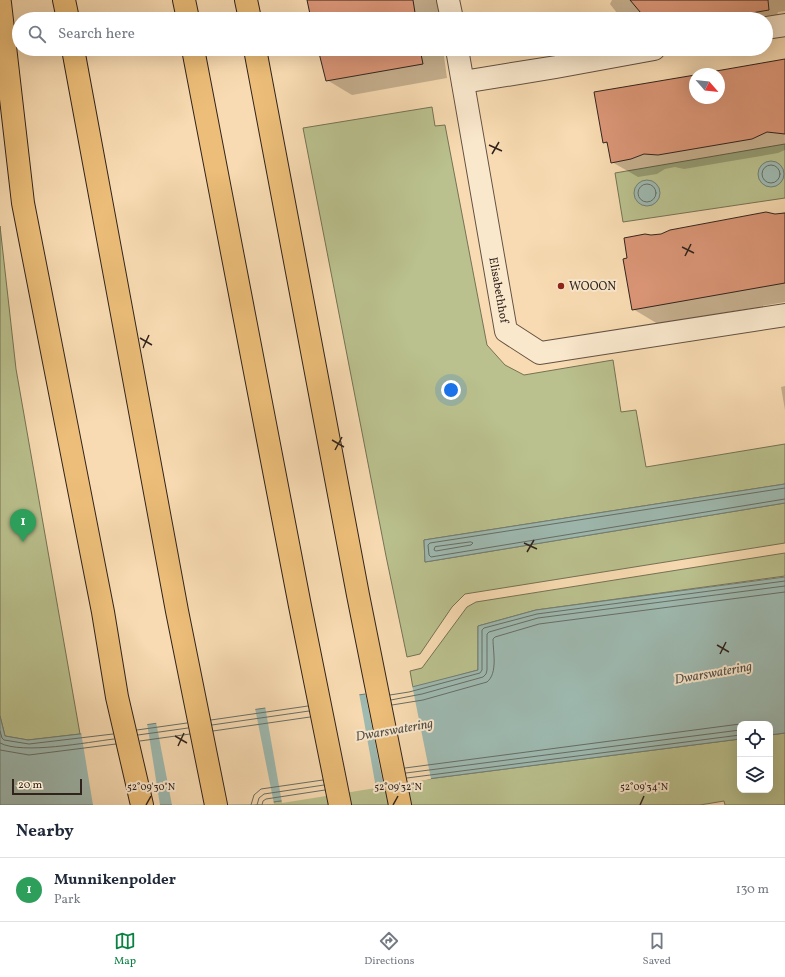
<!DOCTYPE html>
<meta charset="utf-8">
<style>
:root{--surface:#fff;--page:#f2f2f3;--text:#1f2937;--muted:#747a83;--line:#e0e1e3;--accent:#0b8043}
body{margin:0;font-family:Vollkorn,serif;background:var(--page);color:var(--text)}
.controls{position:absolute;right:12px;bottom:12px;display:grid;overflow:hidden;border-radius:8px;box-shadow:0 4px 16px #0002}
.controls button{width:36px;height:36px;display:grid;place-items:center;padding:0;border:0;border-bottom:1px solid var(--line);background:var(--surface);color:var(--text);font:20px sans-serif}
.compass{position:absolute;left:689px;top:68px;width:36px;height:36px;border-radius:50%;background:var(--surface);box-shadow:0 4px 16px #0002;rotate:118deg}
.scale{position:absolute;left:12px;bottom:10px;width:70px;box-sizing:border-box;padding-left:4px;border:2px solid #30231d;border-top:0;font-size:11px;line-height:14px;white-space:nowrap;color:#30231d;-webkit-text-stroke:3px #fae8cd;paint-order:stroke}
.you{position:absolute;left:451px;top:390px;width:14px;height:14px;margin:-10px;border:3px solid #fff;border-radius:50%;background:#1a73e8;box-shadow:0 0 0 6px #1a73e833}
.badge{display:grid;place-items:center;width:26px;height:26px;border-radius:50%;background:var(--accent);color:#fff;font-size:13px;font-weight:700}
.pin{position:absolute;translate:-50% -33px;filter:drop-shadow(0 1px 2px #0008)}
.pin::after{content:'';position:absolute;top:21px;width:14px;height:12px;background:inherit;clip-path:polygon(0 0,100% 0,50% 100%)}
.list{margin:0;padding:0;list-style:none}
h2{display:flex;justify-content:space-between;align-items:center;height:52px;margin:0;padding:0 16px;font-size:17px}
h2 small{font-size:13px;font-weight:400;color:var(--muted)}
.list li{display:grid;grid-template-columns:26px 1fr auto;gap:12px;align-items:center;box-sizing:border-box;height:64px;padding:0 16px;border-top:1px solid var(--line)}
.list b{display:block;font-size:15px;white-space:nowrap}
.list p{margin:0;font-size:13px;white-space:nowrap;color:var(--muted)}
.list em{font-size:13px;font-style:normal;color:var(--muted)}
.icon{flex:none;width:22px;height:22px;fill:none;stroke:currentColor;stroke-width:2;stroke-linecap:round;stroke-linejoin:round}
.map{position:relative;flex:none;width:785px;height:805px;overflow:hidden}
.search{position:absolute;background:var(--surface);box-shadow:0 4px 16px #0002;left:12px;right:12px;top:12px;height:44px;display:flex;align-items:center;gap:10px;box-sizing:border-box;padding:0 14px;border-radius:22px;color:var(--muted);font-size:15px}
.sheet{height:116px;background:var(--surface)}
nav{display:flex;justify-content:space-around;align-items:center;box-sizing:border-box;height:56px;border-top:1px solid var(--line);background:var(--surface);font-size:11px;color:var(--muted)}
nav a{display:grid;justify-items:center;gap:2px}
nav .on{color:var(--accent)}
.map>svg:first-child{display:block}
.green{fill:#bac18e;stroke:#757256}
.water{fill:#9ebab1;stroke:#727e76}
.pier{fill:#f8dbb2}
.shadow{fill:#0003}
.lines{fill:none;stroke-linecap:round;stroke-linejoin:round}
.shore{stroke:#676e67;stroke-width:1}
.building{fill:#db9677;stroke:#30231d}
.street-casing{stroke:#625142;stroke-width:24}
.highway-casing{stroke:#30231d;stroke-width:24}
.street{stroke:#fae8cd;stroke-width:22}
.highway{stroke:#ecbe79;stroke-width:22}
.ticks{fill:none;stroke:#30231d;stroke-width:1.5}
.poi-dot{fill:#8f2418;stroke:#fae8cd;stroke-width:1.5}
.labels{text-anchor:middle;stroke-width:4;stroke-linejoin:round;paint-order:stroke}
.poi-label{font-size:12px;fill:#30231d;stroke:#fae8cd;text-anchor:start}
.street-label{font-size:12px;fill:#30231d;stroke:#fae8cd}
.water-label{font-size:13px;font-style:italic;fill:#515049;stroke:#fae8cd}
.ticks-label{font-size:10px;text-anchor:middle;fill:#30231d;stroke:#fae8cd;stroke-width:4;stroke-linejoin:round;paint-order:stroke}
</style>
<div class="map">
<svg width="785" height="805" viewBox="0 0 785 805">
<rect width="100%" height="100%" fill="#f8dbb2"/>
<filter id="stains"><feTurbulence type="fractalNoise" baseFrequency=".005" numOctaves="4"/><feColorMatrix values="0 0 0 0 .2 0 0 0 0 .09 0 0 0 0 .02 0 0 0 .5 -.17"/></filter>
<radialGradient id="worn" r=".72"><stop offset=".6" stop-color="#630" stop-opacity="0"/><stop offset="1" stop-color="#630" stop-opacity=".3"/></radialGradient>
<g class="green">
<path d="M432,107L435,126L445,125L487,345L505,365L524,375L613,360L621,412L636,410L646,467L785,444V484L424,540L425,562L785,503V543L465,594L452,607L420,654L407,657L386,556L303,128Z"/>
<path d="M785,144V198L623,222L615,173Z"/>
<path d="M0,226L16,369L80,734L28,740L5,736L0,716Z"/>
<path d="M785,553V576L536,610L478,626V670L413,688L410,671L422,668L467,607L476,602Z"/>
<path d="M785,733V805H725L724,801L700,805H253L435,778L740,739V790H770V735Z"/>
</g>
<g class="water">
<circle cx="771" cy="174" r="13"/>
<circle cx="647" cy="193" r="13"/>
<path d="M785,484V503L425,562L424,540Z"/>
<path d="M785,577V733L770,735V724H740V739L435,778L253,805H0V716L5,736L28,740L80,734L408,688L478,670V626L536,610Z"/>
</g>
<g class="pier">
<path d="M412,685L431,779L384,788L365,692Z"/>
<path d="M359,693L376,788L282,803L265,706Z"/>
<path d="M255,708L274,804L172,805L156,722Z"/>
<path d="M147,723L160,805H93L81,732Z"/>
</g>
<g class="shadow">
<path d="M308,0H440L443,2L437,13L438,19H313Z"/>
<path d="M612,0H785V11L778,12L774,24L766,19H627L617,13L610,4Z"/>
<path d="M320,49H443L447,78L352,95L327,80Z"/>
<path d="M785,60V150L778,153L684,169L675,167L665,169L657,174L638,177L612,162L609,145L604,142L695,76V98H719V74H705Z"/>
<path d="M785,212V302L658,324L633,309L628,259L651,236L779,214Z"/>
<path d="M785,386V410L781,387Z"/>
</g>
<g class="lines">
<g class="shore">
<circle cx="771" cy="174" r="9"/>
<circle cx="647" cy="193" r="9"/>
<path d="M785,488L430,543L428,545L429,555L431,557L785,499"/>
<path d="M471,542L473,543L471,545L436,551L434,550L435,547Z"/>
<path d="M390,695L409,692L480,673L482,670V630L484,628L537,614L785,581"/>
<path d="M391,700L422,694L483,677L486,674L487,670V634L489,632L538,618L785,586"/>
<path d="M392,705L423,700L487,682C498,673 493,652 493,639L495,637L539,624L785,592"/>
<path d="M211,720L308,706"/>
<path d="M212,725L309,711"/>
<path d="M137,730L187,723"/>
<path d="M0,731L2,738L4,740L29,744L113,734"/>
<path d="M213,731L310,717"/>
<path d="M138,735L188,728"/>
<path d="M140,741L190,734"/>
<path d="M0,743C22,755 88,742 114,739"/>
<path d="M0,750L29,755L116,744"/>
<path d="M405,768L740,724"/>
<path d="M406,773L740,730"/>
<path d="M407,778L740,735"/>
<path d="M251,805L254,795L261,789L323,780"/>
<path d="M257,805L259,798L264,794L324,785"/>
<path d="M262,805L263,801L266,799L325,790"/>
</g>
</g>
<g class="building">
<path d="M307,0H413L416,19H311Z"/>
<path d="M630,0H768L769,10L717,19H671L668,16L646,19Z"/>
<path d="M318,49H420L423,64L326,81Z"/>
<path d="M785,59V134L767,132L752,139L658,155L644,154L631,159L611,163L607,142L603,143L594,92L695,75V98H719V74H699Z"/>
<path d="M766,212L775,214L785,213V283L632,310L623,259L627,258L624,238L645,234L651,235L661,234L670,230Z"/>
</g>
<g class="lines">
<g class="street-casing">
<g id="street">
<path d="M448,0L452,19"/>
<path d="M766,28L785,25"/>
<path d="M457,49L506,331L540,353L785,315"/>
<path d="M463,82L556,67L654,49"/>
</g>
</g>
<g class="highway-casing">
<g id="highway">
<path d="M64,0L68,19"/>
<path d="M184,0L188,19"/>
<path d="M246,0L250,19"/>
<path d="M0,3L23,203L103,612L117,697L142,805"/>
<path d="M73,49L177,611L216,805"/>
<path d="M193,49L300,606L340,805"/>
<path d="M255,49L358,595L400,805"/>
</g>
</g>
<use href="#street" class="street"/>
<use href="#highway" class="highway"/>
</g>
<path class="ticks" d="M489,145L502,151M492,154L499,142M682,247L694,253M685,256L691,244M140,338L152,345M143,348L149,335M332,440L344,447M335,450L342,437M524,543L537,549M527,552L534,540M717,645L729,652M720,654L726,642M175,736L187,743M178,746L184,733M146,805L151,796M393,805L398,796M640,805L644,796"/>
<circle class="poi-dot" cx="561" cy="286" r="4"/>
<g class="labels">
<g class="poi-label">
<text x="569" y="290">WOOON</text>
</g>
<g class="street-label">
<text transform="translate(499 290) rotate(80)" y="4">Elisabethhof</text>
</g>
<g class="water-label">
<text transform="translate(713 672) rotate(-10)" y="5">Dwarswatering</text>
<text transform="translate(394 729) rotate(-10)" y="5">Dwarswatering</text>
</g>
</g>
<g class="ticks-label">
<text x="151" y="790">52°09'30"N</text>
<text x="398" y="790">52°09'32"N</text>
<text x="644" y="790">52°09'34"N</text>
</g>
<rect width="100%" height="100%" filter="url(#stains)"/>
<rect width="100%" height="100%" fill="url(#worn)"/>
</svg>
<div class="controls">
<button><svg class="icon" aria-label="locate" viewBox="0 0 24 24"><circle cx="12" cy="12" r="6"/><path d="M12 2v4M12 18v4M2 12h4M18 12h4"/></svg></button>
<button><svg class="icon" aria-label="layers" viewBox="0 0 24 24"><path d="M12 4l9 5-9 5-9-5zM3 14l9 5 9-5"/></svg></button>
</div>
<svg class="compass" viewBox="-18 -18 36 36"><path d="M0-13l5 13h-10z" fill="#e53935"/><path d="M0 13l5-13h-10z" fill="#747a83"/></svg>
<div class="scale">20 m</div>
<div class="you"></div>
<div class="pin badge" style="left:23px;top:542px;background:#2e9e5b">1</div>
<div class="search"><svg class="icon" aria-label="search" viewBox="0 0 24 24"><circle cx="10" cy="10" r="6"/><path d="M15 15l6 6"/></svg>Search here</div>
</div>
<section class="sheet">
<h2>Nearby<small></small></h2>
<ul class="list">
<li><span class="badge" style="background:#2e9e5b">1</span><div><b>Munnikenpolder</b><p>Park</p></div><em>130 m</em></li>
</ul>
</section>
<nav>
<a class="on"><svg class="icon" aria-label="map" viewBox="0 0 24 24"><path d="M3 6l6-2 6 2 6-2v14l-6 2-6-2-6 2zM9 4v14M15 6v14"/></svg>Map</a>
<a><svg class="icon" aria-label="directions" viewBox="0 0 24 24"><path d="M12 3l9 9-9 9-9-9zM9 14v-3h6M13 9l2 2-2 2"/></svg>Directions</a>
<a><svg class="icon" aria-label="saved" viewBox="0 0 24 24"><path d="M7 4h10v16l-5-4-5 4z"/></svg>Saved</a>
</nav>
